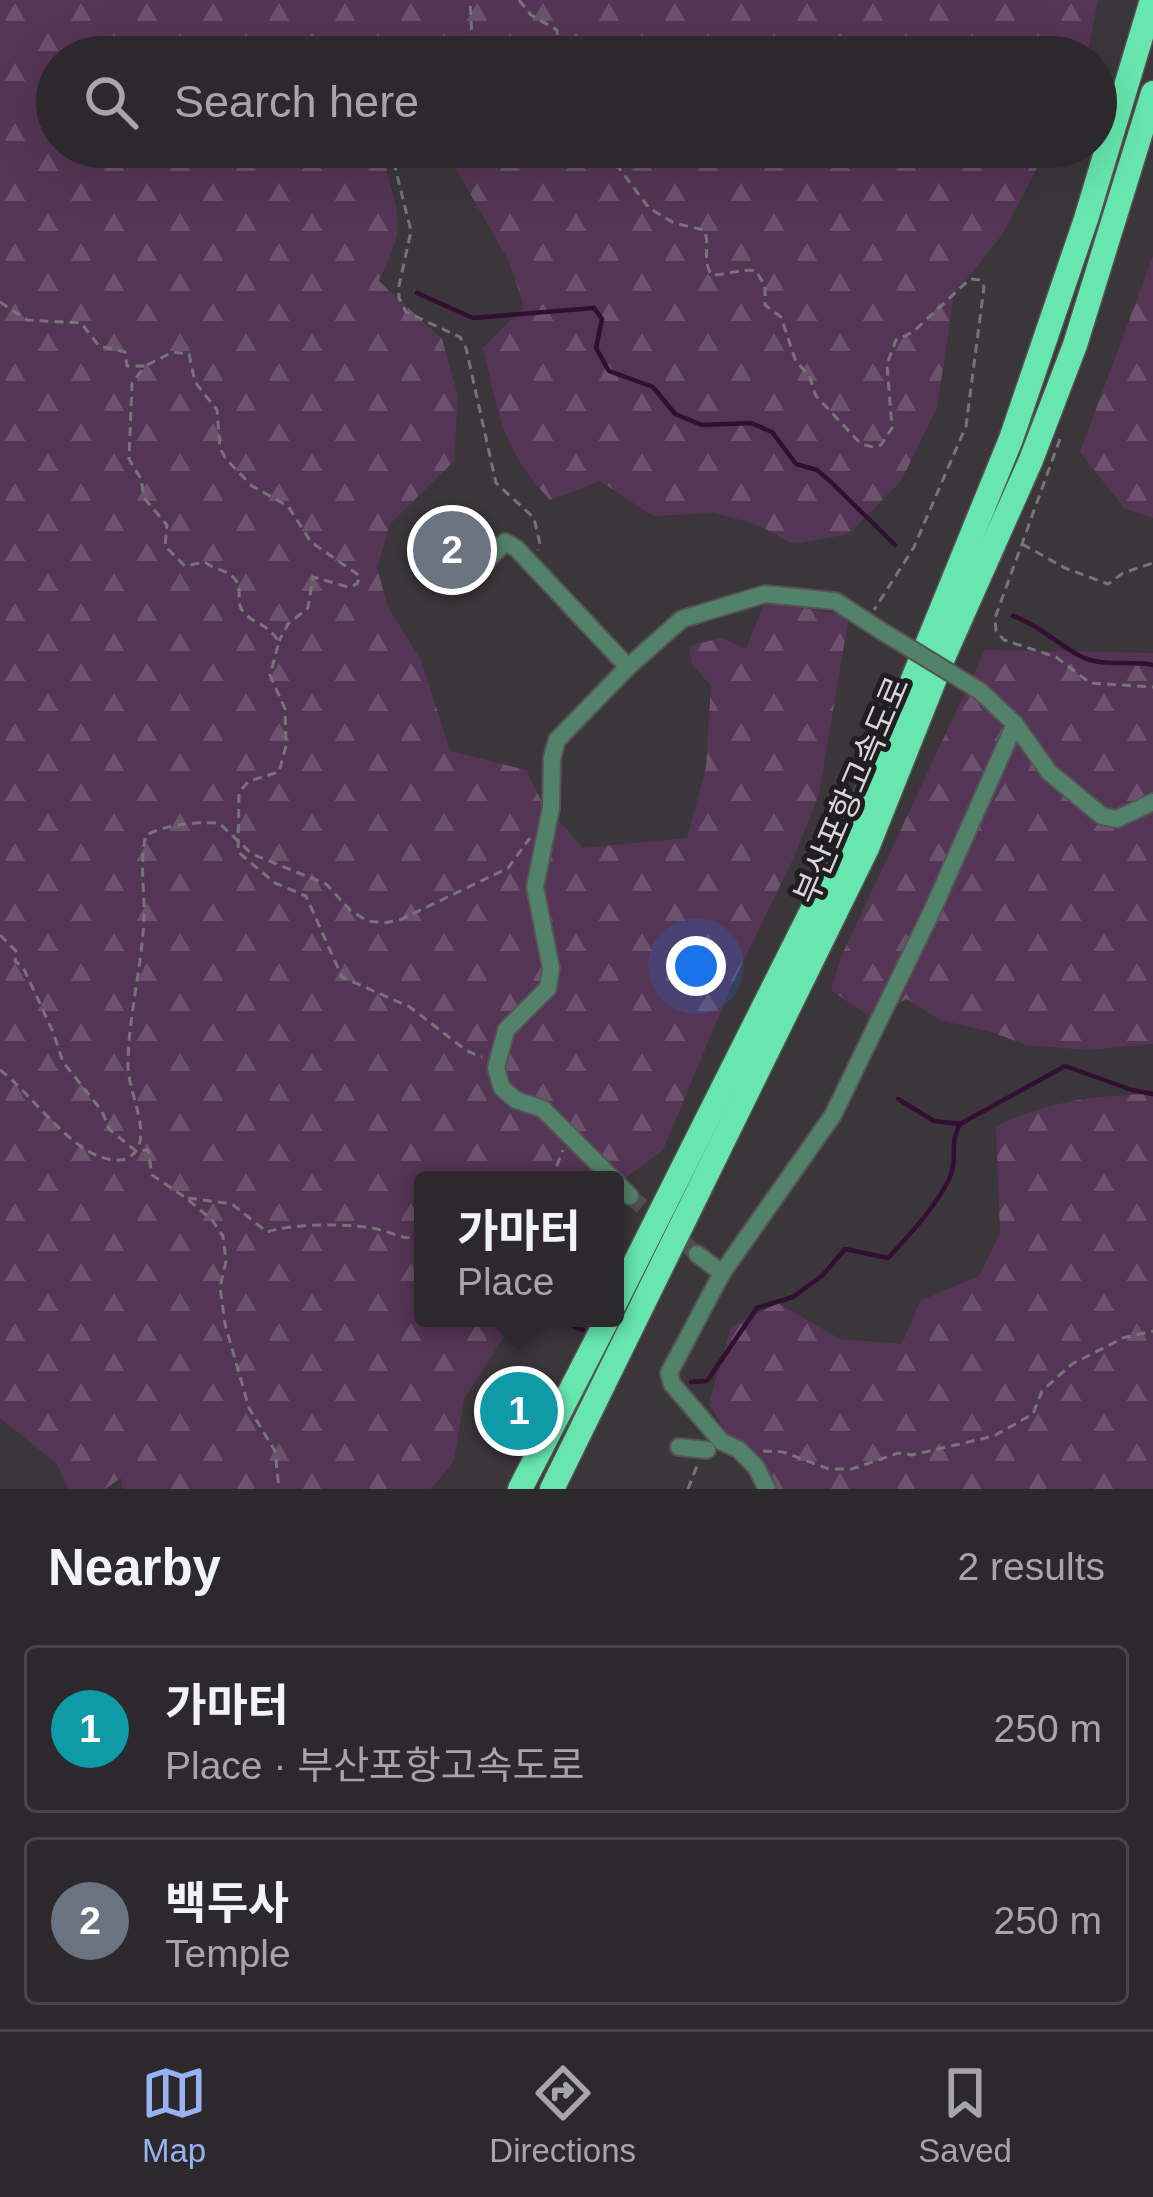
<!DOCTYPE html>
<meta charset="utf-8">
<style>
:root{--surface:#2c282c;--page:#383438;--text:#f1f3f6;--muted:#a6a6a9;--line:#484448;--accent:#95b2f1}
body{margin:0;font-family:Arial,"Noto Sans KR",sans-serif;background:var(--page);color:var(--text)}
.you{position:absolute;left:696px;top:966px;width:42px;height:42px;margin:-30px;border:9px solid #fff;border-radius:50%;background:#1a73e8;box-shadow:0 0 0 18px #1a73e833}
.badge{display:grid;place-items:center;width:78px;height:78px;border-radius:50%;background:var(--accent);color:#fff;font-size:39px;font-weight:700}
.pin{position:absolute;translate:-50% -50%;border:6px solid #fff;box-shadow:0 3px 12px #0006}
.popup{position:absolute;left:414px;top:1171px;width:210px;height:156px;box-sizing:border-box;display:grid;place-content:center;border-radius:12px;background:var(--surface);filter:drop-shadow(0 3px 9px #0005);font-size:39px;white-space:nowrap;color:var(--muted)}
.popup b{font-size:45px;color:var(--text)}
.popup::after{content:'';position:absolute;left:50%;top:100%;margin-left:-24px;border:24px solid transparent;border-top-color:var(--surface)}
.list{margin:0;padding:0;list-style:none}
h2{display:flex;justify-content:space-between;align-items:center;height:156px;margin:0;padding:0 48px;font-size:51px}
h2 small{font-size:39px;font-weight:400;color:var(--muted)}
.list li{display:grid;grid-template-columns:78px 1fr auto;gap:36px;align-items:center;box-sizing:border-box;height:168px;margin:0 24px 24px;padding:0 24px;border:3px solid var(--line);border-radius:12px}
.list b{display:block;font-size:45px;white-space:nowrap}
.list p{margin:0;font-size:39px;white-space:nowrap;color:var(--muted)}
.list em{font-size:39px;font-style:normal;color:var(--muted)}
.icon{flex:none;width:66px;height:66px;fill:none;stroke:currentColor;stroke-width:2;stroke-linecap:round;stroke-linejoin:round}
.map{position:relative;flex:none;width:1153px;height:1489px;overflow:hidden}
.search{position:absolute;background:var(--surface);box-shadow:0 12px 48px #0002;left:36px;right:36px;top:36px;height:132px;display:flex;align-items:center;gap:30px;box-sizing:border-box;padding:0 42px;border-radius:66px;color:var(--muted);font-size:45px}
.sheet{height:540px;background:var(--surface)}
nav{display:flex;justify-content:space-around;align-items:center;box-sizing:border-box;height:168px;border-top:3px solid var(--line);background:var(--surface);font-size:33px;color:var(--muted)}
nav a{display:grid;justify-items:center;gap:6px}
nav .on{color:var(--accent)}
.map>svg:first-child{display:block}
.forest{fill:url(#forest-firs)}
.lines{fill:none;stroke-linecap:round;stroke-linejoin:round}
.stream{stroke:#320e33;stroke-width:4.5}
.building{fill:url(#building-cross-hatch)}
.minor-tunnel{stroke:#524e52;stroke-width:16;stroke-dasharray:16 8;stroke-linecap:butt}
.minor-casing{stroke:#565356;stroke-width:20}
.highway-casing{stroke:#565356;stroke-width:27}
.path{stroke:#777477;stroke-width:3;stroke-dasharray:9 6;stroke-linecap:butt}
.minor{stroke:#53826a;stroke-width:16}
.highway{stroke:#67e7ae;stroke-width:24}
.minor-bridge-casing{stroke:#565356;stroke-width:20;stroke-linecap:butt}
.minor-bridge{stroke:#53826a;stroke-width:16}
.labels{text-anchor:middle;stroke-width:10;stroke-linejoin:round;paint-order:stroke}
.street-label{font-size:33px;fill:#d8d6d8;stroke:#201e20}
</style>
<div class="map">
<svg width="1153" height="1489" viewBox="0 0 1153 1489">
<defs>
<pattern id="forest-firs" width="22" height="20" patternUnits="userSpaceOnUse" patternTransform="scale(3)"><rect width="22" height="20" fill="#553555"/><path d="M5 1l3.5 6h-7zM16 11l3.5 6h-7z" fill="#6d526d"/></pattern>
<pattern id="building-cross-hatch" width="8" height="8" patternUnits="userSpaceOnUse" patternTransform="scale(3)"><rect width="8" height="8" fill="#625e62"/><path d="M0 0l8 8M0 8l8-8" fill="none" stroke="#787478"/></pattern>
</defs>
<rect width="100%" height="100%" fill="#3a363a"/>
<g class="forest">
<path d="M0,0H1098L1087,57H57V147H384C384,178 402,206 397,234C394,250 385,266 379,281L442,339L458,396L454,461L390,524L377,568L388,607L421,660L450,751L526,770L542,802L583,848L687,838L706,767L711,686L692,664L689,646L721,638L746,649L765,601L849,616L819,794L793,859L731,987L663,1150L615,1186V1180H423V1318H516L464,1399L454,1461L431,1489H123L121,1478L105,1489H68L57,1464L0,1418Z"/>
<path d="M443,147H1048L1002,235L954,295L937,408L901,481L849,534L794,544L755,524L715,513L653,516L600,481L550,500C501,448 499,414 483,348L524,307L509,261Z"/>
<path d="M1153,256V518L1124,508L1080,452Z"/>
<path d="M985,650L1153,653V1044L1088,1050L1027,1045L991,1032L940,1020L907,999L870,1017L831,990L841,957Z"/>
<path d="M1153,1094V1489H762L709,1404L731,1327L778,1303L840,1339L902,1344L920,1301L979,1276L1000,1233L996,1126C1052,1100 1092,1096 1153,1094Z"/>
</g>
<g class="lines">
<g class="stream">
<path d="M1096,90L1102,92"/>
<path d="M417,293L473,318L594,308L602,319L596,348L609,371L653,387L675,414L702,425L751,423L772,432L796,464L817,470L832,483L895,545"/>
<path d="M1013,616C1039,625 1055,642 1078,655C1101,668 1128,660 1153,665"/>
<path d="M898,1099L934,1121L960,1124L1065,1066L1132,1090L1153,1094"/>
<path d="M574,1327L583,1330"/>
<path d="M691,1382L707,1381L757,1308L793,1297L823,1275L845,1249L888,1258C906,1239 945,1196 952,1171C957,1152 949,1147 960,1124"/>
</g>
</g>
<path class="building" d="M457,523L479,543L448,576L426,556Z"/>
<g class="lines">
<path class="minor-tunnel" d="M630,1196L697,1254"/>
<g class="minor-casing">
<g id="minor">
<path d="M466,583L505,542L516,548L628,667"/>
<path d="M980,691L1015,724L1049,772L1102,816L1117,819L1153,802"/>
<path d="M614,1180L543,1109L516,1100L502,1088L496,1068L506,1030L548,988L551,968L535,887L551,808L552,758L557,740L628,667L682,619L765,594L835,601L880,630"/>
<path d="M615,1181L630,1196"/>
<path d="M697,1254L722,1273L669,1373L672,1384L722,1442L738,1449L756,1467L767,1489"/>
<path d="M722,1273L833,1115L932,911L1015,724"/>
<path d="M679,1447L707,1450"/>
</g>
</g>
<g class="highway-casing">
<g id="highway">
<path d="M615,1303L847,841L1011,439L1086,219L1152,0"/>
<path d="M520,1489L608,1318"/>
<path d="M552,1489L867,848L943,658L1031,460L1075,345L1153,93"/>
</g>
</g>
<g class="path">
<path d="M519,0L531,15L557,30L559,57"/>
<path d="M461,57L472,37L470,0"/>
<path d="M390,147L411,231L399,286V298L406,312L460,337L466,348L496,483L534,518L540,544L538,550"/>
<path d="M591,147L613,160L649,208L674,223L704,230C711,245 701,260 712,275C727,275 743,268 756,271L765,286V305L781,317L796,362L809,375L816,396L861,444L873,447L881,445L892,428L887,364L896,340L913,332L970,279L981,280L984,287L966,426L914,547L874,610"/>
<path d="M0,302L27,320L81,323L99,346L125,352L127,366H145L132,383L129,459L141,479L144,498L167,525L165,546L185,566L205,562C215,571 229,569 237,582C242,591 236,602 242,610C251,624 266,621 279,642L270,675L285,709L286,746L279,772L249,781L239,792L238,852L275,883L306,896L342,977L410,1007L467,1051L482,1057"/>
<path d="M147,365L173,352L189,354L195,382L217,410L220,448L226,459L252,486L288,506L311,542L360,576L357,584L348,587L313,577L308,608L288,624L279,641"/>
<path d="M1060,439L995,618L996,631L1004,640L1056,657L1090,683L1153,687"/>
<path d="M1022,544L1065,568L1108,584L1123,573L1153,563"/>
<path d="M0,935L17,952L15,961L23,967L53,1032L63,1062L102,1111L109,1129L136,1151L148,1150L152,1175L186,1198L212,1220L223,1236L226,1261L220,1287L225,1324L249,1408L275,1451L279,1489"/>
<path d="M0,1070C33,1094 73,1158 115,1160C125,1161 133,1157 138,1148C148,1126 128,1090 128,1066C128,1017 142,968 144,918C145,891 139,862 146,835C170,824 192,822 219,823L252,854L326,884L351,911L368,921L384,923L402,919L508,868L530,838"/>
<path d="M551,1180L563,1150"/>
<path d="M188,1198L232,1204L267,1232C292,1223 356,1223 381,1230C396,1234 409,1243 423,1234"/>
<path d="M763,1451L783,1452L829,1469H852L898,1453L912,1455L994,1436L1033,1414L1042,1391L1072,1364L1123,1338L1153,1331"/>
<path d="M688,1489L698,1463"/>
</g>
<use href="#minor" class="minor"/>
<use href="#highway" class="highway"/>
<g class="minor-bridge-casing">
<path id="minor-bridge" d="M880,630L980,691"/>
</g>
<use href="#minor-bridge" class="minor-bridge"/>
</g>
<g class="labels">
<g class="street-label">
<text transform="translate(851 790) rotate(-67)" y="12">부산포항고속도로</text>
</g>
</g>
</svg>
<div class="you"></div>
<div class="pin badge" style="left:519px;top:1411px;background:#0f9aa8">1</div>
<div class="popup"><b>가마터</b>Place</div>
<div class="pin badge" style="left:452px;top:550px;background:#6b7280">2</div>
<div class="search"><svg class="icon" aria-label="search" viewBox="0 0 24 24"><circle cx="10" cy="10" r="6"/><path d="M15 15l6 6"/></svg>Search here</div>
</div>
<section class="sheet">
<h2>Nearby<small>2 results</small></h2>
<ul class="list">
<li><span class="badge" style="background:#0f9aa8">1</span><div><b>가마터</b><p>Place · 부산포항고속도로</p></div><em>250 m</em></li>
<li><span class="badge" style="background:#6b7280">2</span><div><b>백두사</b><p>Temple</p></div><em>250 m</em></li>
</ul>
</section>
<nav>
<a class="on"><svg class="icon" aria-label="map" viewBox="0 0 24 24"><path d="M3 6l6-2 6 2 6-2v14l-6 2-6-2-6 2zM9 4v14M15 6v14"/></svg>Map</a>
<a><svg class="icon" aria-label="directions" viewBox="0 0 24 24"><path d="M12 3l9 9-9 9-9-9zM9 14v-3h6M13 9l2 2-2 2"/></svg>Directions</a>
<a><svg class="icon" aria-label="saved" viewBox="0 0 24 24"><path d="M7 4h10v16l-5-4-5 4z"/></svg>Saved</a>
</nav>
